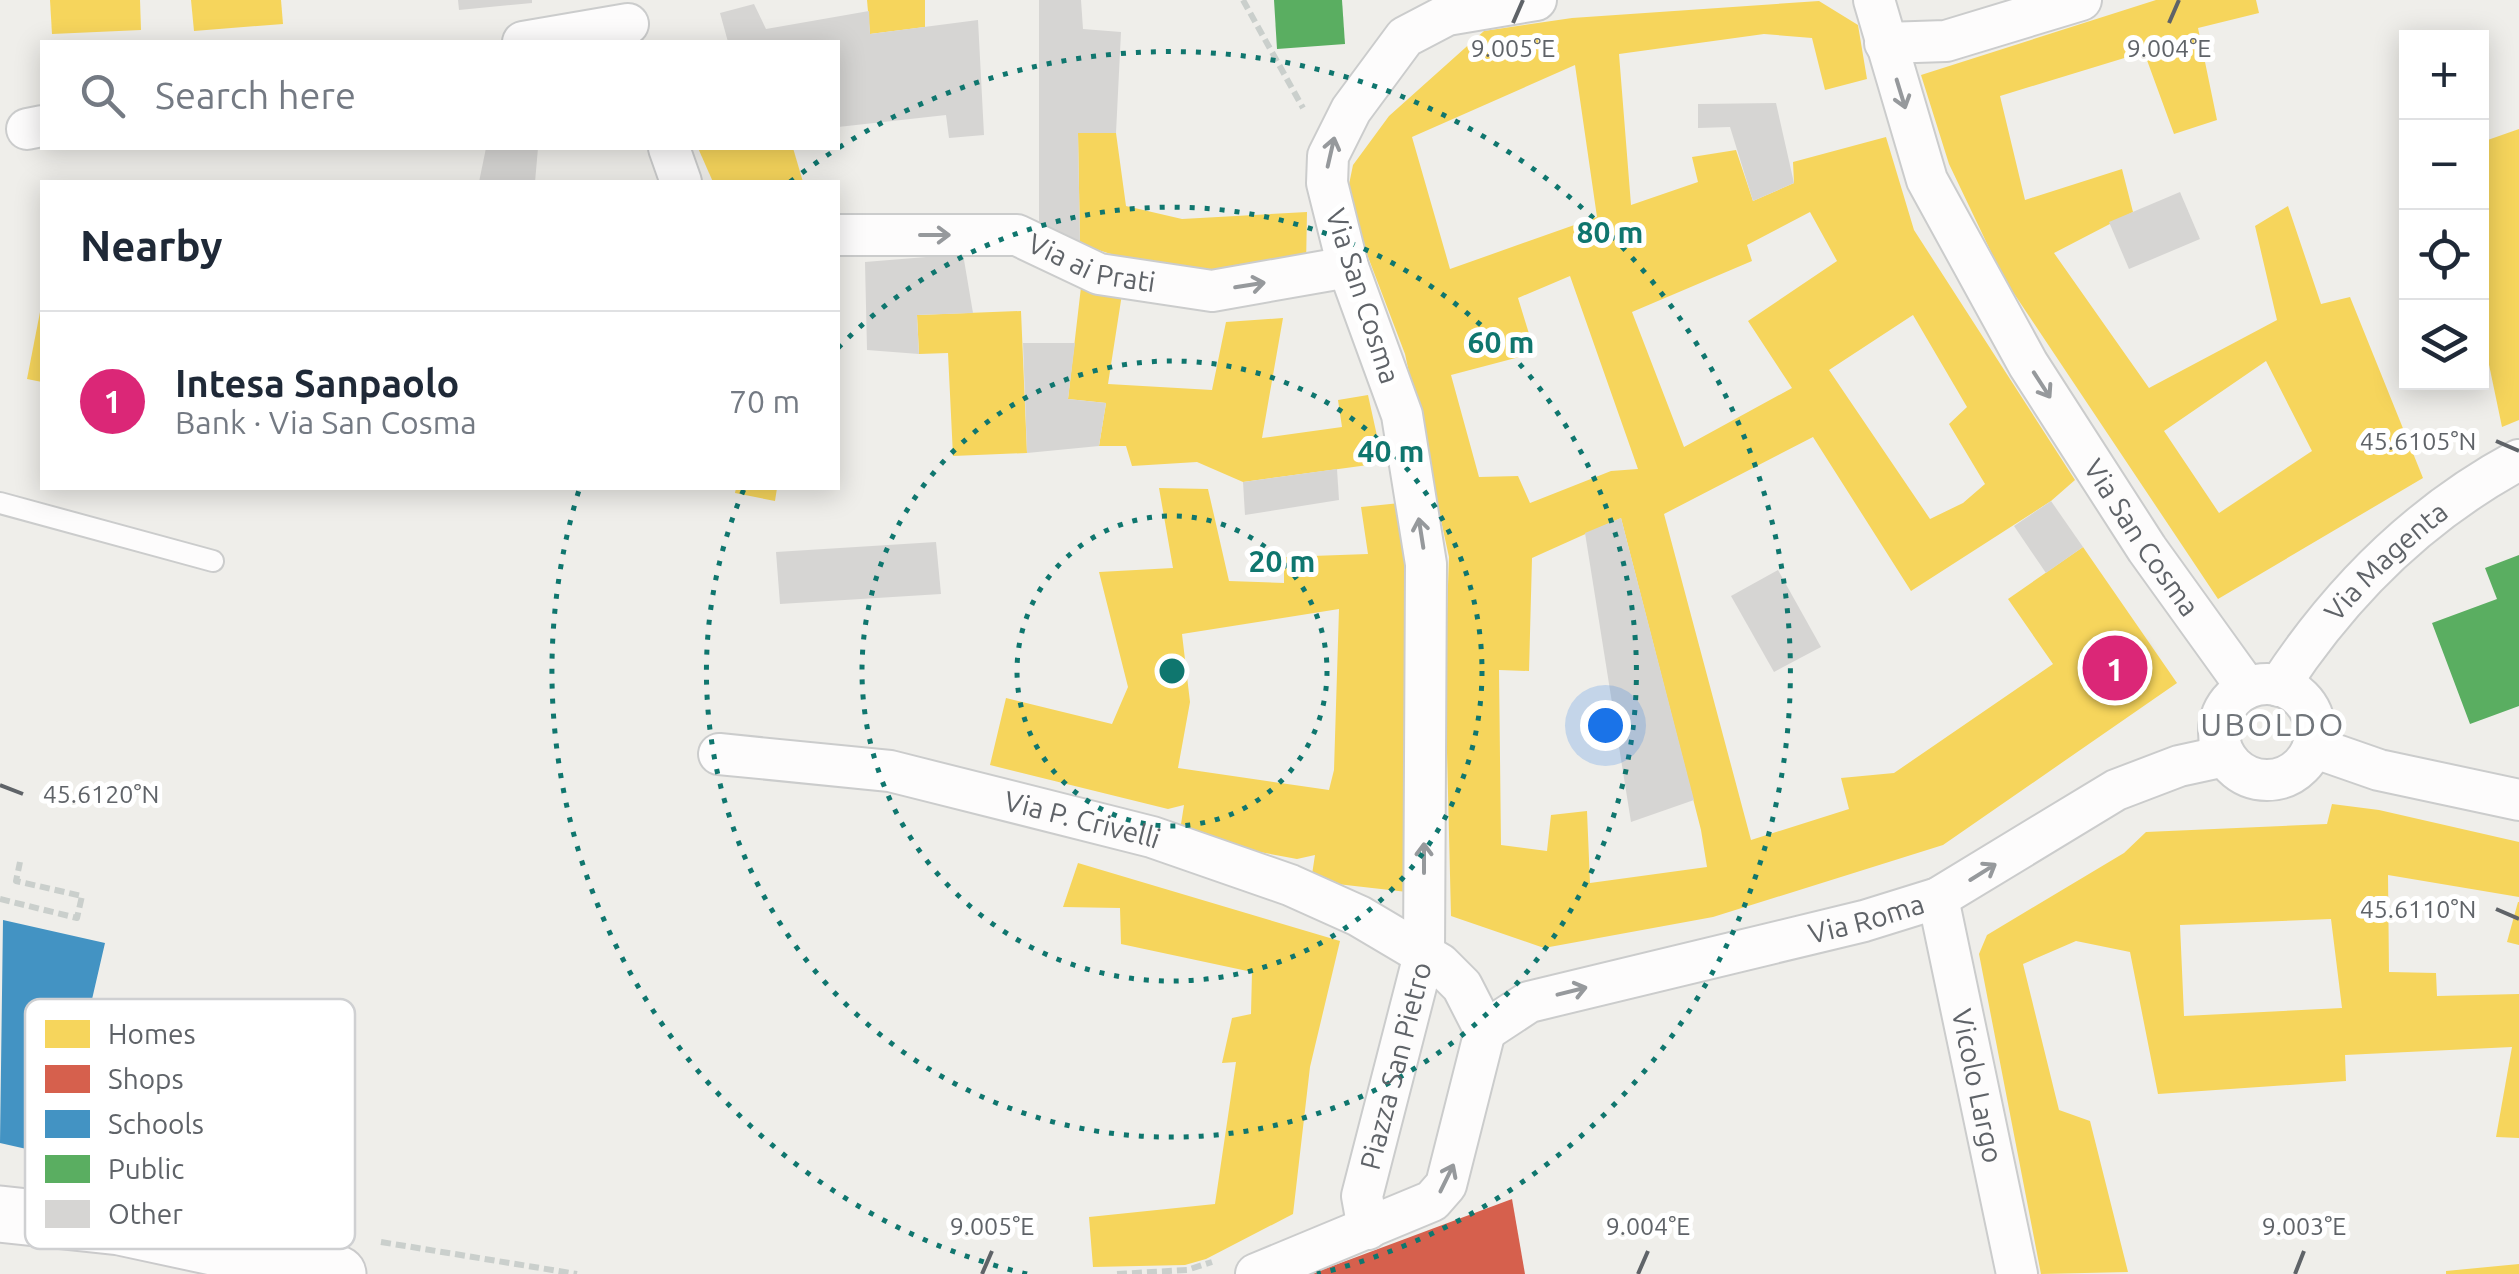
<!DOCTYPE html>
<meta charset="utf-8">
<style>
:root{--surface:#fff;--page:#f6f6f7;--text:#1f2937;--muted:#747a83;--line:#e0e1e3;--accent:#db2777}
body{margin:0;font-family:Ubuntu,sans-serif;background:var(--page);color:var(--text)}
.controls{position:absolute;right:30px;top:30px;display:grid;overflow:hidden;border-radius:0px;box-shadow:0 5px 25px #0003}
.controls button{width:90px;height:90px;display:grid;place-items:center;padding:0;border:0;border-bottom:2px solid var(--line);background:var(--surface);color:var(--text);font:50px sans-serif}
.you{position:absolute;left:1605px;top:725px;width:35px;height:35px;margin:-25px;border:8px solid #fff;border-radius:50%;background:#1a73e8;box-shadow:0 0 0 15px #1a73e833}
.badge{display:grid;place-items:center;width:65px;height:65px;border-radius:50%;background:var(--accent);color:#fff;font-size:32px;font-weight:700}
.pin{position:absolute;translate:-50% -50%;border:5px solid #fff;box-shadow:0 2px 10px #0006}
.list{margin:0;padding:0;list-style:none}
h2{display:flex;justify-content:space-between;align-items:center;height:130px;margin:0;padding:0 40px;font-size:42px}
h2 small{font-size:32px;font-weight:400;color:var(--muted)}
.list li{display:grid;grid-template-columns:65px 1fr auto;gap:30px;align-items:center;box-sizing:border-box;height:180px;padding:0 40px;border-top:2px solid var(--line)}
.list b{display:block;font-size:38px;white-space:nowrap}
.list p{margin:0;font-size:32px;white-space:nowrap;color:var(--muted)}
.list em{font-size:32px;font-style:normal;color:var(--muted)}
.icon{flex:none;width:55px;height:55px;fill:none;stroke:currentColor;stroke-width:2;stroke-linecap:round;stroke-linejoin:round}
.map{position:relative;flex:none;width:2519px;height:1274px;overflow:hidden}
.search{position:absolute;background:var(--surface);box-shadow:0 5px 25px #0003;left:40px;top:40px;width:800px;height:110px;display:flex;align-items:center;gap:25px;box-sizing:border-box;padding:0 35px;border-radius:0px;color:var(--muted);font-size:38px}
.panel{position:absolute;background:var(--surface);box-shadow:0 5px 25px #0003;left:40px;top:180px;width:800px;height:310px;border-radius:0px}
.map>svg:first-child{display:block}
.homes{fill:#f6d55c;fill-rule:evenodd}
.shops{fill:#d6604d}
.schools{fill:#4393c3}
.public{fill:#5aae61}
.building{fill:#d6d5d3}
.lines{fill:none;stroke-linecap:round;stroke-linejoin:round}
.lane-casing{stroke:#cbcccc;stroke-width:24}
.street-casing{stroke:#cbcccc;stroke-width:44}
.secondary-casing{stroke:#cacacb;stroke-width:59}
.path{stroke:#cacfcc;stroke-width:6;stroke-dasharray:10 5;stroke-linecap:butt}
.lane{stroke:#fdfcfc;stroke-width:20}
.street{stroke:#fdfcfc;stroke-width:40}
.secondary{stroke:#fdfcfc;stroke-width:55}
.oneway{stroke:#96999c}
.ticks{fill:none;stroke:#5f6368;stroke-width:4}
.ring{fill:none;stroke:#0f766e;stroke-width:5;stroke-dasharray:5 10}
.labels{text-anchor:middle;stroke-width:10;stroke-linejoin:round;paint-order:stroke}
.street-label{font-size:28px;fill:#5f6368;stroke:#fff}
.quarter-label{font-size:32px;letter-spacing:2.5px;fill:#70757a;stroke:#fff}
.key{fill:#fff;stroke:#cfd0d2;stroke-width:2.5}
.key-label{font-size:28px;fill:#5f6368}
.ticks-label{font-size:25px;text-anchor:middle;fill:#5f6368;stroke:#fff;stroke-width:10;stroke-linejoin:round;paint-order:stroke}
.centre{fill:#0f766e;stroke:#fff;stroke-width:5}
.ring-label{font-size:30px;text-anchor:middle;font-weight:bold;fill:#0f766e;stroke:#fff;stroke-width:10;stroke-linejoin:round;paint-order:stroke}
</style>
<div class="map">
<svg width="2519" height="1274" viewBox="0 0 2519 1274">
<rect width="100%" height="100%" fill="#efeeea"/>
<g class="homes">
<path d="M50,0H140L141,30L52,34Z"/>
<path d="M191,0H281L283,24L194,31Z"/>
<path d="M867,0H925V27L870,34Z"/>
<path d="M2156,0H2256L2259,13L2198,28L2217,120L2174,134L2144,52L2000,96L2025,200L2122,169L2133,212L2054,253L2149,388L2277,320L2255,226L2288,206L2321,304L2350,297L2423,478L2218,599L2003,277L1949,164L1921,75ZM2266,361L2312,451L2219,513L2164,431Z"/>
<path d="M1819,1L1858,25L1867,79L1825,90L1812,38L1764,34L1619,54L1631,205L1698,182L1692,157L1736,150L1753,201L1794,183L1793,162L1886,137L1914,230L2075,480L2051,501L1911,591L1813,437L1664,514L1751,840L1849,809L1841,778L1894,773L2053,664L2008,599L2083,547L2177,683L1943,845L1713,917L1544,948L1451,916L1445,670L1449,557L1405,354L1346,199L1353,165L1389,116L1484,31L1572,18ZM1575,65L1597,217L1450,269L1412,137ZM1810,212L1837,261L1748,321L1792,388L1684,447L1632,312L1752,261L1747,245ZM1570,276L1638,469L1611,471L1530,503L1518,476L1479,477L1451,375L1535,353L1518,298ZM1913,315L1967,407L1949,424L1985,484L1963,503L1930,519L1829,370ZM1621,518L1701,830L1707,867L1590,883L1587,811L1551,815L1547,851L1501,845L1499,670L1529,671L1532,558Z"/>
<path d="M2519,129V420L2502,427L2482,331V142Z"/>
<path d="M1078,133H1116L1126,206L1182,219L1307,212L1306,267L1200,283L1080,244Z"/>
<path d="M698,148H793L803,182H713Z"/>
<path d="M1081,287L1122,294L1108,384L1212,390L1226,322L1283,318L1262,438L1342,427L1338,400L1368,395L1383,463L1243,482L1197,462L1132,466L1126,446H1099L1106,403L1068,399Z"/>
<path d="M41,307L42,308V382L27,379Z"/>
<path d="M1021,311L1027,453L953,456L948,353L919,354L917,315Z"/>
<path d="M736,488H777L775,501L735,493Z"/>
<path d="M1159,488L1208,489L1229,581L1284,583V557L1368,554L1361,507L1400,503L1414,610L1407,892L1311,881L1315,855L1297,859L1179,837L1184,805L1168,809L990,765L1006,698L1112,724L1128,687L1099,572L1173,568ZM1339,609L1334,770L1329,790L1178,768L1190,702L1182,634Z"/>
<path d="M2332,804L2379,810L2519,842V897L2388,875L2389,972L2436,973L2437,996L2519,994V1138L2496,1137L2512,1047L2345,1055L2346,1081L2158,1094L2130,952L2076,941L2023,964L2059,1110L2090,1121L2128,1272L2041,1274L1979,954L1987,935L2124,853L2146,832L2327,824ZM2331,919L2342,1008L2184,1016L2180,925Z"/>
<path d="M1078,863L1340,941L1310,1067L1293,1214L1206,1259L1185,1265L1093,1267L1089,1217L1215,1204L1236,1062L1222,1063L1232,1018L1251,1014L1252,972L1121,944L1120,908L1063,907Z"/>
<path d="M2518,902H2519V945L2507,942Z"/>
<path d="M2519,1264V1274H2446V1271Z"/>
</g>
<path class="shops" d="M1512,1199L1525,1274H1311Z"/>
<path class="schools" d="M3,920L105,943L90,1008L148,1021L115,1169L0,1143Z"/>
<g class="public">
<path d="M1274,0H1342L1345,44L1277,49Z"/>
<path d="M2519,555V706L2470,724L2432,623L2497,599L2485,568Z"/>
</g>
<g class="building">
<path d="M458,0H532V3L459,10Z"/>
<path d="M1039,0H1081L1083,29L1121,32L1116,133H1078L1080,244L1039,233Z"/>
<path d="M754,4L766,29L869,11L870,34L978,20L984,135L949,138L946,115L838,127V42H728L720,13Z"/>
<path d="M1776,103L1794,183L1753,201L1730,127L1698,128V104Z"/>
<path d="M486,148H538L535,182H479Z"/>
<path d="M2180,192L2200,239L2129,269L2109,222Z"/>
<path d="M963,254L973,313L917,315L919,354L867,350L865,262Z"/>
<path d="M1023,343H1075L1068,399L1106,403L1099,446L1027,453Z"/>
<path d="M1337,469L1339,500L1245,515L1243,482Z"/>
<path d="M2051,501L2083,547L2046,573L2014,526Z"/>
<path d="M1621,518L1694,800L1631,822L1585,533Z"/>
<path d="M936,542L941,594L780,604L776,552Z"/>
<path d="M1778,570L1821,647L1774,672L1731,596Z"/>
</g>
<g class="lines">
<g class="lane-casing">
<path id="lane" d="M0,503L213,561"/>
</g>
<g class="street-casing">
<g id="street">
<path id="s1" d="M1874,0L1927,180L2028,364L2147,549L2247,688"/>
<path d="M523,42L628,24"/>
<path d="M1885,43L1946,41L2081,0"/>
<path d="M27,129L42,126"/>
<path d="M669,148L681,182"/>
<path id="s2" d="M838,235H1017L1099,274L1212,291L1348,267"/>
<circle cx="2267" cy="732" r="48"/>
<path id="s3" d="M2279,686C2340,593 2420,513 2519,460"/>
<path d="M2313,747L2379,770L2519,800"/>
<path id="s4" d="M719,754L890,771L1152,837L1290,885L1359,916L1440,964L1462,986L1485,1031L1446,1185L1432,1201L1256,1274"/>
<path id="s5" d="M1938,898L2017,1274"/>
<path id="s6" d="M1485,1031L1529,1002L1864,921L1938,898L2116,790L2179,766L2225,756"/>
<path id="s7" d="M1368,1229L1362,1196L1424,955L1426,564L1402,415L1348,267L1327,183L1328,156L1351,110L1405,37L1447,15L1536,0"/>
</g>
</g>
<g class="secondary-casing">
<path id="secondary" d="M0,1214L120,1227L338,1274"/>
</g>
<g class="path">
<path d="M1243,0L1303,108"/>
<path d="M0,899L77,918L82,896L16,881L20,862"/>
<path d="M381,1242L577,1274"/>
<path d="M1117,1274L1187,1270L1212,1262"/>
</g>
<use href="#lane" class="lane"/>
<use href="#street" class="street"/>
<use href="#secondary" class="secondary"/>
</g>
<defs><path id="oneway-shaft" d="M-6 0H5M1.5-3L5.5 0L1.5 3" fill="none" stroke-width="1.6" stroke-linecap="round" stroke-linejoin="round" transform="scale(2.5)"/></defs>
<g class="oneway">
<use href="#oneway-shaft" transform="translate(1901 94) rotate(73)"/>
<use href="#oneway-shaft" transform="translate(1331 152) rotate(-77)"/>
<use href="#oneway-shaft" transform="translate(935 235)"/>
<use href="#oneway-shaft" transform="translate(1250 285) rotate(-9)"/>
<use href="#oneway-shaft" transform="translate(2042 385) rotate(57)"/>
<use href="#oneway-shaft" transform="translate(1421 533) rotate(-99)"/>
<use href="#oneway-shaft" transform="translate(1424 858) rotate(-90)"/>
<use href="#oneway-shaft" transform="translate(1983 872) rotate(-32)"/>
<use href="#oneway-shaft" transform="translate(1572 991) rotate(-14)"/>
<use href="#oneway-shaft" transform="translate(1447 1178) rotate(-64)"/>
</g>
<path class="ticks" d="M1513,23L1523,0M2169,23L2179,0M2496,441L2519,451M0,785L23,794M2496,909L2519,919M982,1274L992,1251M1638,1274L1648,1251M2295,1274L2304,1251"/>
<g class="ring">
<circle cx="1172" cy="671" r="155"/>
<circle cx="1172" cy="671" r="310"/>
<path d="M838 348A465 465 0 1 1 744 489"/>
<path d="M1027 1274A620 620 0 0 1 579 490M790 182A620 620 0 1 1 1317 1274"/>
</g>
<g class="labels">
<g class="street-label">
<text dy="10" stroke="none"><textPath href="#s2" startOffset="260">Via ai Prati</textPath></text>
<text transform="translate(1363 296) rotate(72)" y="10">Via San Cosma</text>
<text dy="10" stroke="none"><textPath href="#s1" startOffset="605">Via San Cosma</textPath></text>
<text dy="10" stroke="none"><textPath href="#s3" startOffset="165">Via Magenta</textPath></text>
<text dy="10" stroke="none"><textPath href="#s4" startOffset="370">Via P. Crivelli</textPath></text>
<text dy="10" stroke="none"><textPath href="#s6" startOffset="400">Via Roma</textPath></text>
<text dy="10" stroke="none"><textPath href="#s7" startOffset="168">Piazza San Pietro</textPath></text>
<text dy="10" stroke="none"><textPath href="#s5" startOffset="192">Vicolo Largo</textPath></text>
</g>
<g class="quarter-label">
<text x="2273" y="736">UBOLDO</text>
</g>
</g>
<rect x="25" y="999" width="330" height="250" rx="15" class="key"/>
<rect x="45" y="1020" width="45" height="28" fill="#f6d55c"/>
<rect x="45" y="1065" width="45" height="28" fill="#d6604d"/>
<rect x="45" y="1110" width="45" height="28" fill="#4393c3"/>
<rect x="45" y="1155" width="45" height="28" fill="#5aae61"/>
<rect x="45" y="1200" width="45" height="28" fill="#d6d5d3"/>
<g class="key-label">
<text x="108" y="1044">Homes</text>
<text x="108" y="1089">Shops</text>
<text x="108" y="1134">Schools</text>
<text x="108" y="1179">Public</text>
<text x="108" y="1224">Other</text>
</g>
<g class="ticks-label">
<text x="1513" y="57">9.005°E</text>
<text x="2169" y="57">9.004°E</text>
<text x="2418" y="450">45.6105°N</text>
<text x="101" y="803">45.6120°N</text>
<text x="2418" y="918">45.6110°N</text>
<text x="992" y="1235">9.005°E</text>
<text x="1648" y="1235">9.004°E</text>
<text x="2304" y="1235">9.003°E</text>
</g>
<circle cx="1172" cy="671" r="15" class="centre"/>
<g class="ring-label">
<text x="1610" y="243">80 m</text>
<text x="1501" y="353">60 m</text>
<text x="1391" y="462">40 m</text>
<text x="1282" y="572">20 m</text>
</g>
</svg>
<div class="controls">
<button>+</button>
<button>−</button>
<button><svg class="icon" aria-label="locate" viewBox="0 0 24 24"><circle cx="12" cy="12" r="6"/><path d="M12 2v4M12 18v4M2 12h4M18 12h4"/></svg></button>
<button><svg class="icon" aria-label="layers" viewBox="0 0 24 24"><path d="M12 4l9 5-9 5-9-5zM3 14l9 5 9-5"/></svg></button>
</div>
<div class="you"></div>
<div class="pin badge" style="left:2115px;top:668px">1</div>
<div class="search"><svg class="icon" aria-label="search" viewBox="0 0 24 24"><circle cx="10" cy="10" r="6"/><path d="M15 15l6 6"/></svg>Search here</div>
<section class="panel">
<h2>Nearby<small></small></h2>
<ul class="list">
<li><span class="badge">1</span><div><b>Intesa Sanpaolo</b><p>Bank · Via San Cosma</p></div><em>70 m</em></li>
</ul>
</section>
</div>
